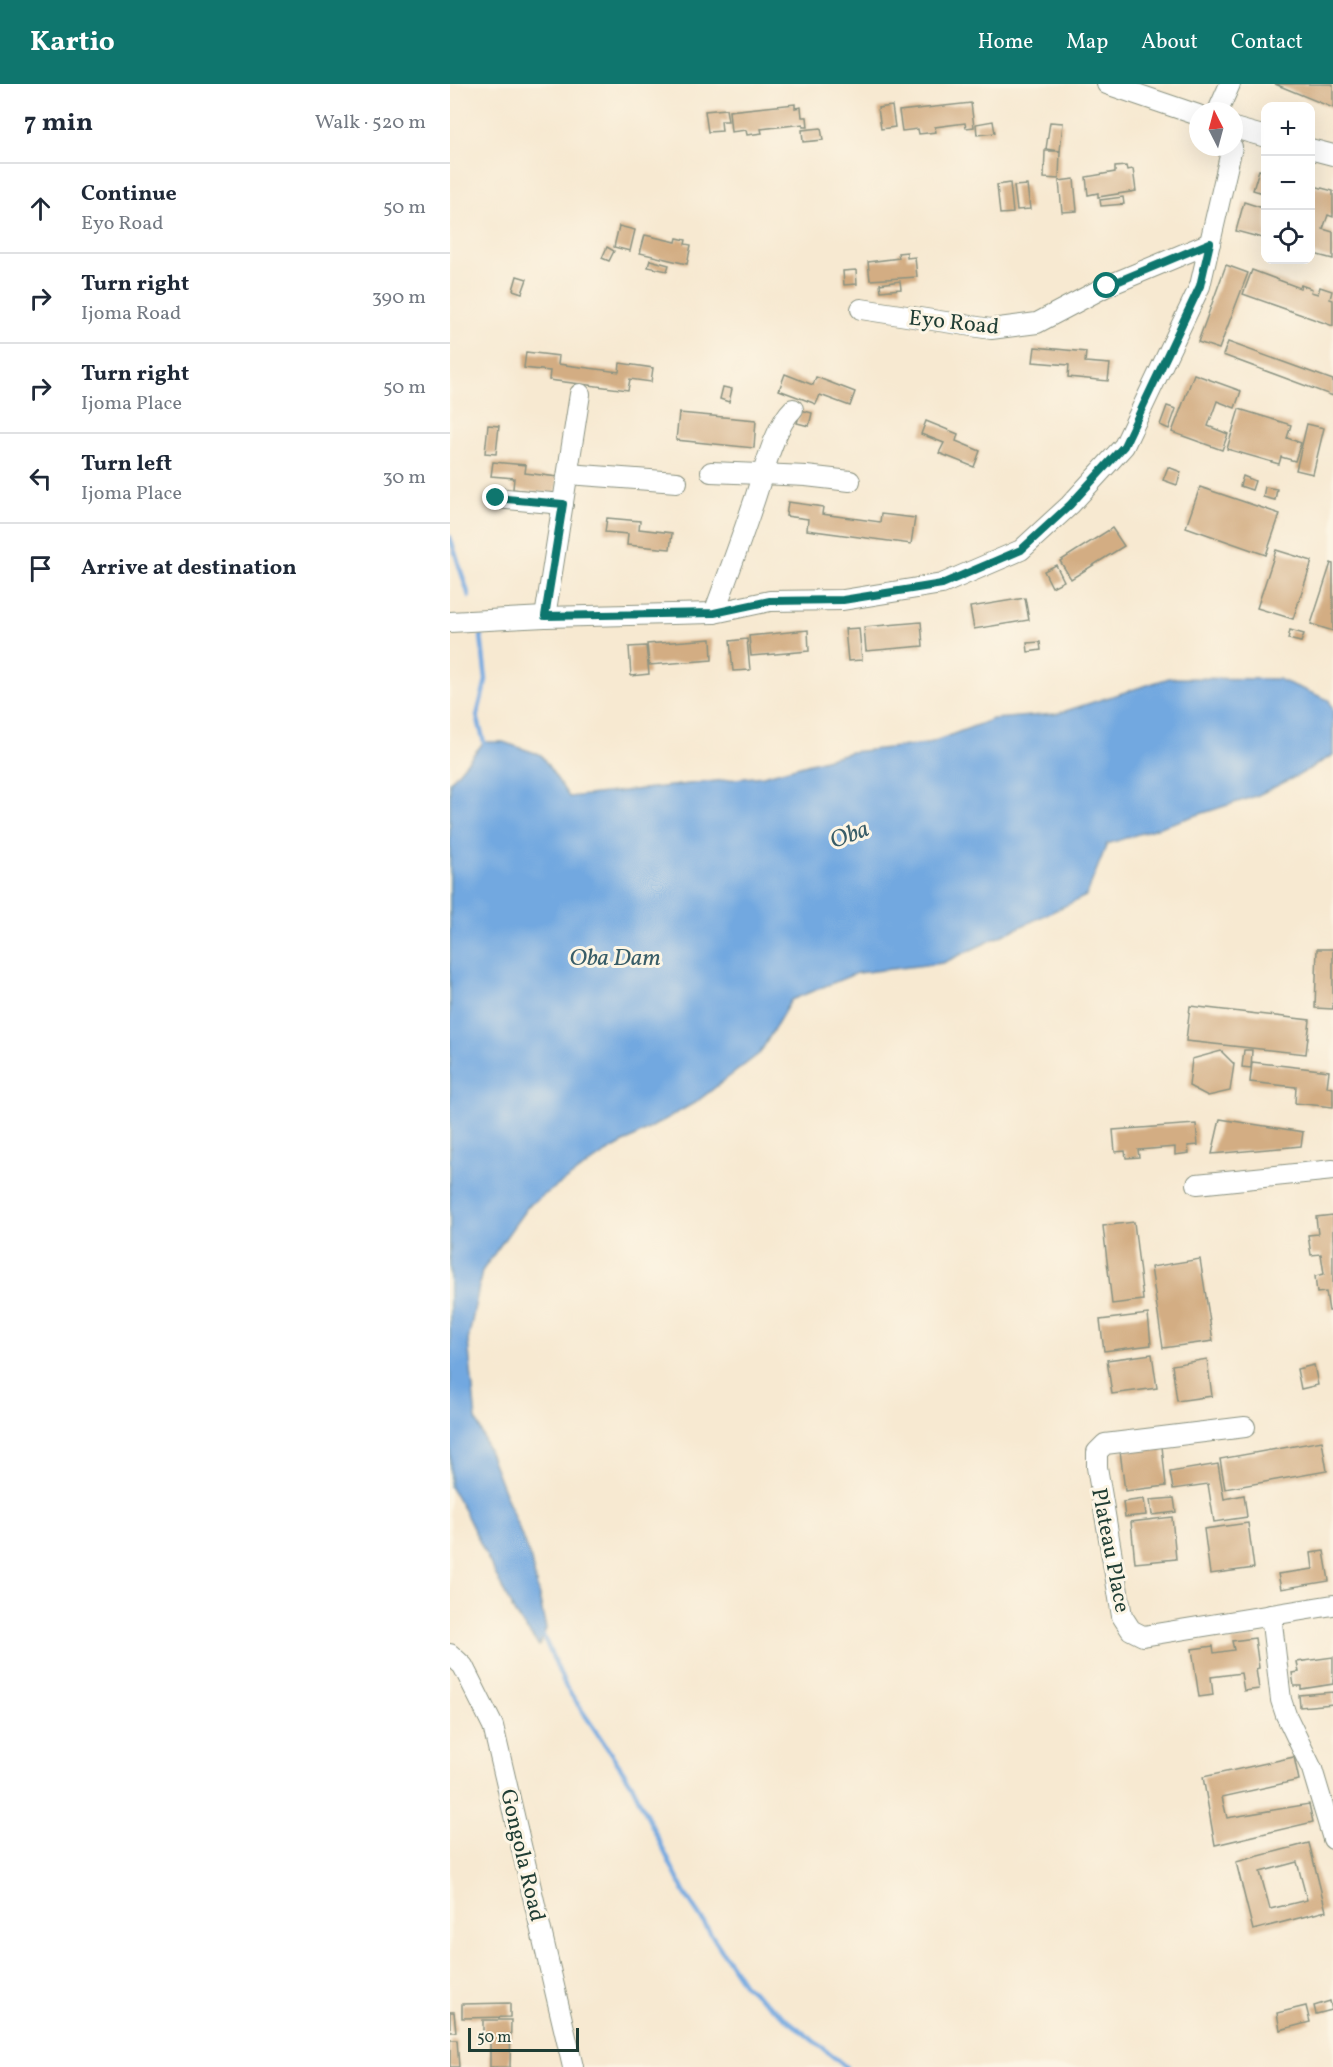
<!DOCTYPE html>
<meta charset="utf-8">
<style>
:root{--surface:#fff;--page:#f2f2f3;--text:#1f2937;--muted:#747a83;--line:#e0e1e3;--accent:#0f766e}
body{margin:0;font-family:Vollkorn,serif;background:var(--page);color:var(--text)}
.controls{position:absolute;right:18px;top:18px;display:grid;overflow:hidden;border-radius:12px;box-shadow:0 6px 24px #0002}
.controls button{width:54px;height:54px;display:grid;place-items:center;padding:0;border:0;border-bottom:2px solid var(--line);background:var(--surface);color:var(--text);font:30px sans-serif}
.compass{position:absolute;left:739px;top:18px;width:54px;height:54px;border-radius:50%;background:var(--surface);box-shadow:0 6px 24px #0002;rotate:354deg}
.scale{position:absolute;left:18px;bottom:15px;width:111px;box-sizing:border-box;padding-left:6px;border:3px solid #1f3d34;border-top:0;font-size:16px;line-height:21px;white-space:nowrap;color:#1f3d34;-webkit-text-stroke:4px #fcf5e5;paint-order:stroke}
.stop{position:absolute;width:18px;height:18px;margin:-14px;border:4px solid #0f766e;border-radius:50%;background:#fff}
.stop.end{background:#0f766e;border-color:#fff;box-shadow:0 2px 6px #0008}
.list{margin:0;padding:0;list-style:none}
h2{display:flex;justify-content:space-between;align-items:center;height:78px;margin:0;padding:0 24px;font-size:26px}
h2 small{font-size:20px;font-weight:400;color:var(--muted)}
.list li{display:grid;grid-template-columns:39px 1fr auto;gap:18px;align-items:center;box-sizing:border-box;height:90px;padding:0 24px;border-top:2px solid var(--line)}
.list b{display:block;font-size:22px;white-space:nowrap}
.list p{margin:0;font-size:20px;white-space:nowrap;color:var(--muted)}
.list em{font-size:20px;font-style:normal;color:var(--muted)}
.icon{flex:none;width:33px;height:33px;fill:none;stroke:currentColor;stroke-width:2;stroke-linecap:round;stroke-linejoin:round}
.map{position:relative;flex:none;width:883px;height:1983px;overflow:hidden}
header{display:flex;align-items:center;gap:36px;box-sizing:border-box;height:84px;padding:0 30px;background:var(--accent);color:#fff}
header strong{font-size:28px}
nav{display:flex;gap:33px;margin-inline-start:auto;font-size:21px}
main{display:flex}
aside{flex:1;background:var(--surface)}
.map>svg:first-child{display:block}
.water{fill:#72a8e0;stroke:#48728a;stroke-width:1.5}
.lines{fill:none;stroke-linecap:round;stroke-linejoin:round}
.stream{stroke:#72a8e0;stroke-width:4.5}
.building{fill:#d3ad83;fill-rule:evenodd}
.minor-casing{stroke:#8b9382;stroke-width:22}
.minor{stroke:#fff;stroke-width:20}
.route{stroke:#0f766e;stroke-width:8}
.labels{text-anchor:middle;stroke-width:6;stroke-linejoin:round;paint-order:stroke}
.street-label{font-size:22px;fill:#1f3d34;stroke:#fcf5e5}
.water-label{font-size:24px;font-style:italic;fill:#385d68;stroke:#fcf5e5}
</style>
<header>
<strong>Kartio</strong>
<nav><a>Home</a><a>Map</a><a>About</a><a>Contact</a></nav>
</header>
<main>
<aside>
<h2>7 min<small>Walk · 520 m</small></h2>
<ul class="list">
<li><svg class="icon" aria-label="ahead" viewBox="0 0 24 24"><path d="M12 20V5M6 11l6-6 6 6"/></svg><div><b>Continue</b><p>Eyo Road</p></div><em>50 m</em></li>
<li><svg class="icon" aria-label="right" viewBox="0 0 24 24"><path d="M7 20v-9h11M14 6l5 5-5 5"/></svg><div><b>Turn right</b><p>Ijoma Road</p></div><em>390 m</em></li>
<li><svg class="icon" aria-label="right" viewBox="0 0 24 24"><path d="M7 20v-9h11M14 6l5 5-5 5"/></svg><div><b>Turn right</b><p>Ijoma Place</p></div><em>50 m</em></li>
<li><svg class="icon" aria-label="left" viewBox="0 0 24 24"><path d="M17 20v-9H6M10 6l-5 5 5 5"/></svg><div><b>Turn left</b><p>Ijoma Place</p></div><em>30 m</em></li>
<li><svg class="icon" aria-label="arrive" viewBox="0 0 24 24"><path d="M6 21V4h12l-3 4 3 4H6"/></svg><div><b>Arrive at destination</b></div></li>
</ul>
</aside>
<div class="map">
<svg width="883" height="1983" viewBox="0 0 883 1983">
<rect width="100%" height="100%" fill="#fcf5e5"/>
<filter id="ink" filterUnits="userSpaceOnUse"><feTurbulence type="fractalNoise" baseFrequency=".0167" numOctaves="2"/><feDisplacementMap in="SourceGraphic" scale="12" xChannelSelector="R" yChannelSelector="G"/><feConvolveMatrix kernelMatrix="1 2 1 2 8 2 1 2 1" color-interpolation-filters="sRGB"/></filter>
<filter id="wash" filterUnits="userSpaceOnUse"><feTurbulence type="fractalNoise" baseFrequency=".008" numOctaves="4" result="noise"/><feDisplacementMap in="SourceGraphic" scale="24" xChannelSelector="R" yChannelSelector="G"/><feGaussianBlur stdDeviation="1.35" result="paint"/><feColorMatrix in="noise" values="0 0 0 0 0 0 0 0 0 0 0 0 0 0 0 0 0 1.4 0 .05"/><feComposite in="paint" operator="in"/></filter>
<g filter="url(#wash)">
<rect width="100%" height="100%" fill="#f7e9d1"/>
<path class="water" d="M719,594L828,595L879,616L883,627V671L849,691L806,712L657,760L636,812L493,879L407,889L341,916L310,969L246,1018L154,1070L78,1122L32,1187L18,1257L26,1335L81,1476L96,1545L89,1562L65,1530L15,1428L0,1402V698L34,658H53L91,671L119,713L313,692L401,668L477,660L543,635L606,630Z"/>
<g class="lines">
<g class="stream">
<path d="M0,453L19,512"/>
<path d="M31,552L36,596L27,632L35,662"/>
<path d="M92,1549L116,1603L181,1699L234,1808L294,1901L396,1983"/>
</g>
</g>
<g id="blocks">
<g class="building">
<path d="M825,0H883V24Z"/>
<path d="M521,19L524,43L516,44L515,39L485,43L486,48L469,50L468,45L452,47L449,27Z"/>
<path d="M345,20V24L351,23L352,33H357L358,43H353V40L311,45L312,49L297,51L296,46L281,48L279,27Z"/>
<path d="M442,22L445,43L431,45L428,24Z"/>
<path d="M276,25L278,37H271L272,47L258,48L255,27Z"/>
<path d="M543,37L545,49L527,51L526,40Z"/>
<path d="M600,38L613,39L610,67L596,65Z"/>
<path d="M371,44L373,56L353,58L352,46Z"/>
<path d="M595,67H610L609,95L594,94Z"/>
<path d="M676,82L677,86L683,85L686,107L648,113V109L638,111L636,93L665,88V83Z"/>
<path d="M809,86L816,88V110L803,106Z"/>
<path d="M624,95L627,127L612,128L609,97Z"/>
<path d="M560,99L563,129L550,130L547,101Z"/>
<path d="M577,101L580,125L567,126L564,102Z"/>
<path d="M860,101L883,107V133L878,131L873,145L883,148V175L860,169Z"/>
<path d="M673,113L674,120L651,122L650,116Z"/>
<path d="M794,118L816,125V155L786,147Z"/>
<path d="M169,142L185,146L180,167L164,163Z"/>
<path d="M195,151L226,158L227,154L236,156L235,160L241,161L237,180L190,169Z"/>
<path d="M157,163L164,167L159,177L152,174Z"/>
<path d="M457,168V174L465,173L467,193L420,196L418,178L449,174L448,169Z"/>
<path d="M200,176L219,181L217,187L198,183Z"/>
<path d="M776,181L798,189L769,265L748,258Z"/>
<path d="M406,186L407,200L394,201L393,187Z"/>
<path d="M802,186L850,204L851,201L862,205L861,208L868,210L870,203L882,207L880,215L883,216V242L793,210Z"/>
<path d="M67,192L77,195L72,209L63,206Z"/>
<path d="M450,197L451,205L431,207L430,200Z"/>
<path d="M778,258L883,296V312L773,271Z"/>
<path d="M585,263L636,268L635,278L660,280L658,297L618,293L619,281L583,278Z"/>
<path d="M76,268L109,272L108,280L169,288L170,279L203,284L201,298L180,295L178,306L99,296L100,287L74,284Z"/>
<path d="M335,290L363,301L366,293L405,308L400,322L370,311L366,320L329,306Z"/>
<path d="M744,290L791,307L785,324L767,317L758,342L778,350L772,366L722,348Z"/>
<path d="M273,303L282,305L279,318L270,315Z"/>
<path d="M717,322L726,325L719,345L710,341Z"/>
<path d="M789,325L841,341L837,354L851,359L845,377L831,373L829,380L777,365Z"/>
<path d="M351,326L362,329L359,342L347,339Z"/>
<path d="M229,329L306,336L304,364L226,356Z"/>
<path d="M476,337L508,350L506,357L530,367L524,383L489,369L494,359L471,350Z"/>
<path d="M857,340L874,344L863,390L846,386Z"/>
<path d="M38,341L49,342L46,370L35,369Z"/>
<path d="M43,378L76,381L75,389L108,393L106,410L63,405L64,394L41,392Z"/>
<path d="M718,383L731,388L727,401L713,396Z"/>
<path d="M793,392L805,397L802,406L790,402Z"/>
<path d="M750,403L830,430L816,471L736,443Z"/>
<path d="M815,403L827,405L825,416L813,413Z"/>
<path d="M338,418L373,423L372,430L430,438L431,430L465,434L461,460L357,446L358,435L336,432Z"/>
<path d="M157,434L190,437L189,445L222,449L220,465L177,461L178,450L155,448Z"/>
<path d="M662,444L674,462L621,495L610,477Z"/>
<path d="M826,466L862,477L843,535L807,524Z"/>
<path d="M881,479L883,480V547L861,540Z"/>
<path d="M606,481L614,497L602,503L594,487Z"/>
<path d="M575,514L579,536L524,545L520,523Z"/>
<path d="M471,538L473,562L416,567L414,543Z"/>
<path d="M409,544L412,576L398,577L395,545Z"/>
<path d="M358,546L359,567L301,572L299,552Z"/>
<path d="M840,546L854,550L851,558L838,555Z"/>
<path d="M261,555L262,576L199,581L197,560Z"/>
<path d="M297,555L300,586L283,587L280,557Z"/>
<path d="M590,558L591,566L578,568L577,559Z"/>
<path d="M196,562L199,590L181,592L179,563Z"/>
<path d="M867,865H883V925L865,924Z"/>
<path d="M740,922L860,936L856,970L736,957Z"/>
<path d="M794,966H802L801,984L792,983Z"/>
<path d="M771,967L784,980L780,1007L758,1012L739,1002L742,975Z"/>
<path d="M802,978L879,987L877,1003L883,1004V1023L845,1019L846,1003L800,998Z"/>
<path d="M770,1035L853,1048L851,1062L762,1070Z"/>
<path d="M746,1040L748,1061L738,1062L739,1069L725,1071V1063L688,1066L689,1073L676,1074L675,1067L665,1068L663,1046Z"/>
<path d="M883,1131V1227H879L876,1208L867,1209L865,1192L874,1190L871,1170L861,1171L858,1151L868,1150L866,1133Z"/>
<path d="M684,1138L693,1216L662,1220L653,1142Z"/>
<path d="M750,1175L763,1257L713,1264L701,1183Z"/>
<path d="M698,1230L701,1261L654,1267L650,1236Z"/>
<path d="M702,1270L707,1304L662,1310L657,1276Z"/>
<path d="M757,1275L762,1312L727,1317L722,1281Z"/>
<path d="M864,1281L868,1301L851,1305L847,1285Z"/>
<path d="M872,1357L877,1387L775,1405L770,1375Z"/>
<path d="M712,1362L716,1402L675,1407L670,1367Z"/>
<path d="M768,1380L774,1415L794,1411L797,1433L764,1438L758,1400L723,1405L720,1388Z"/>
<path d="M724,1414L726,1428L702,1431L700,1416Z"/>
<path d="M694,1415L696,1431L675,1433L673,1418Z"/>
<path d="M722,1433L726,1475L685,1479L681,1438Z"/>
<path d="M798,1439L804,1484L760,1490L754,1445Z"/>
<path d="M874,1467L879,1497L831,1505L828,1490L863,1485L861,1469Z"/>
<path d="M805,1554L809,1584L806,1585L809,1605L794,1607L791,1589L761,1593L763,1611L749,1613L742,1565L763,1562L764,1569L784,1566L782,1557Z"/>
<path d="M883,1573V1600L851,1605V1602H844L842,1589L849,1588L847,1578Z"/>
<path d="M883,1608V1620L850,1623L849,1611Z"/>
<path d="M844,1673L849,1696L772,1713L777,1734L859,1720L863,1738L765,1761L753,1693Z"/>
<path d="M859,1759L876,1827L803,1846L786,1778ZM847,1778L857,1816L820,1825L810,1788Z"/>
<path d="M880,1917L882,1926L866,1930L864,1922Z"/>
<path d="M60,1919V1933L12,1934V1920Z"/>
<path d="M856,1922L860,1938L830,1946L827,1929Z"/>
<path d="M0,1928H4L6,1948H0Z"/>
<path d="M33,1936H61L60,1983H40V1951H33Z"/>
<path d="M0,1956H7L9,1983H0Z"/>
</g>
</g>
</g>
<g filter="url(#ink)">
<use href="#blocks" fill-opacity="0" stroke="#8b9382" stroke-width="1.5"/>
<g class="lines">
<g class="minor-casing">
<g id="minor">
<path d="M657,0L748,31"/>
<path d="M768,27L780,0"/>
<path d="M784,44L816,53"/>
<path d="M860,65L883,71"/>
<path d="M411,225L541,245L587,239L657,202L760,159"/>
<path d="M261,388L356,392L400,397"/>
<path d="M118,390L227,398"/>
<path d="M46,414L113,420"/>
<path d="M264,529C277,494 290,459 302,423C312,396 323,344 343,325"/>
<path d="M95,533L130,310"/>
<path d="M0,538L95,533L264,529L320,517L393,516L492,500L571,466L620,421L674,362L750,202L782,63"/>
<path d="M747,1100L883,1086"/>
<path d="M795,1343L655,1360L647,1368V1383L672,1532L681,1546L693,1552L883,1521"/>
<path d="M821,1531L831,1616L836,1631L862,1685L883,1755"/>
<path d="M0,1570L13,1582L43,1642L123,1983"/>
</g>
</g>
<use href="#minor" class="minor"/>
</g>
</g>
<g class="lines" filter="url(#ink)">
<path class="route" d="M46,414L113,420L95,532L264,529L320,517L393,516L492,500L571,466L620,421L674,362L750,202L760,159L657,202"/>
</g>
<g class="labels">
<g class="street-label">
<text transform="translate(504 237) rotate(6)" y="8">Eyo Road</text>
<text transform="translate(662 1466) rotate(79)" y="8">Plateau Place</text>
<text transform="translate(74 1771) rotate(77)" y="8">Gongola Road</text>
</g>
<g class="water-label">
<text transform="translate(399 750) rotate(-21)" y="8">Oba</text>
<text x="165" y="881">Oba Dam</text>
</g>
</g>
</svg>
<div class="controls">
<button>+</button>
<button>−</button>
<button><svg class="icon" aria-label="locate" viewBox="0 0 24 24"><circle cx="12" cy="12" r="6"/><path d="M12 2v4M12 18v4M2 12h4M18 12h4"/></svg></button>
</div>
<svg class="compass" viewBox="-18 -18 36 36"><path d="M0-13l5 13h-10z" fill="#e53935"/><path d="M0 13l5-13h-10z" fill="#747a83"/></svg>
<div class="scale">50 m</div>
<div class="stop" style="left:657px;top:202px"></div>
<div class="stop end" style="left:46px;top:414px"></div>
</div>
</main>
